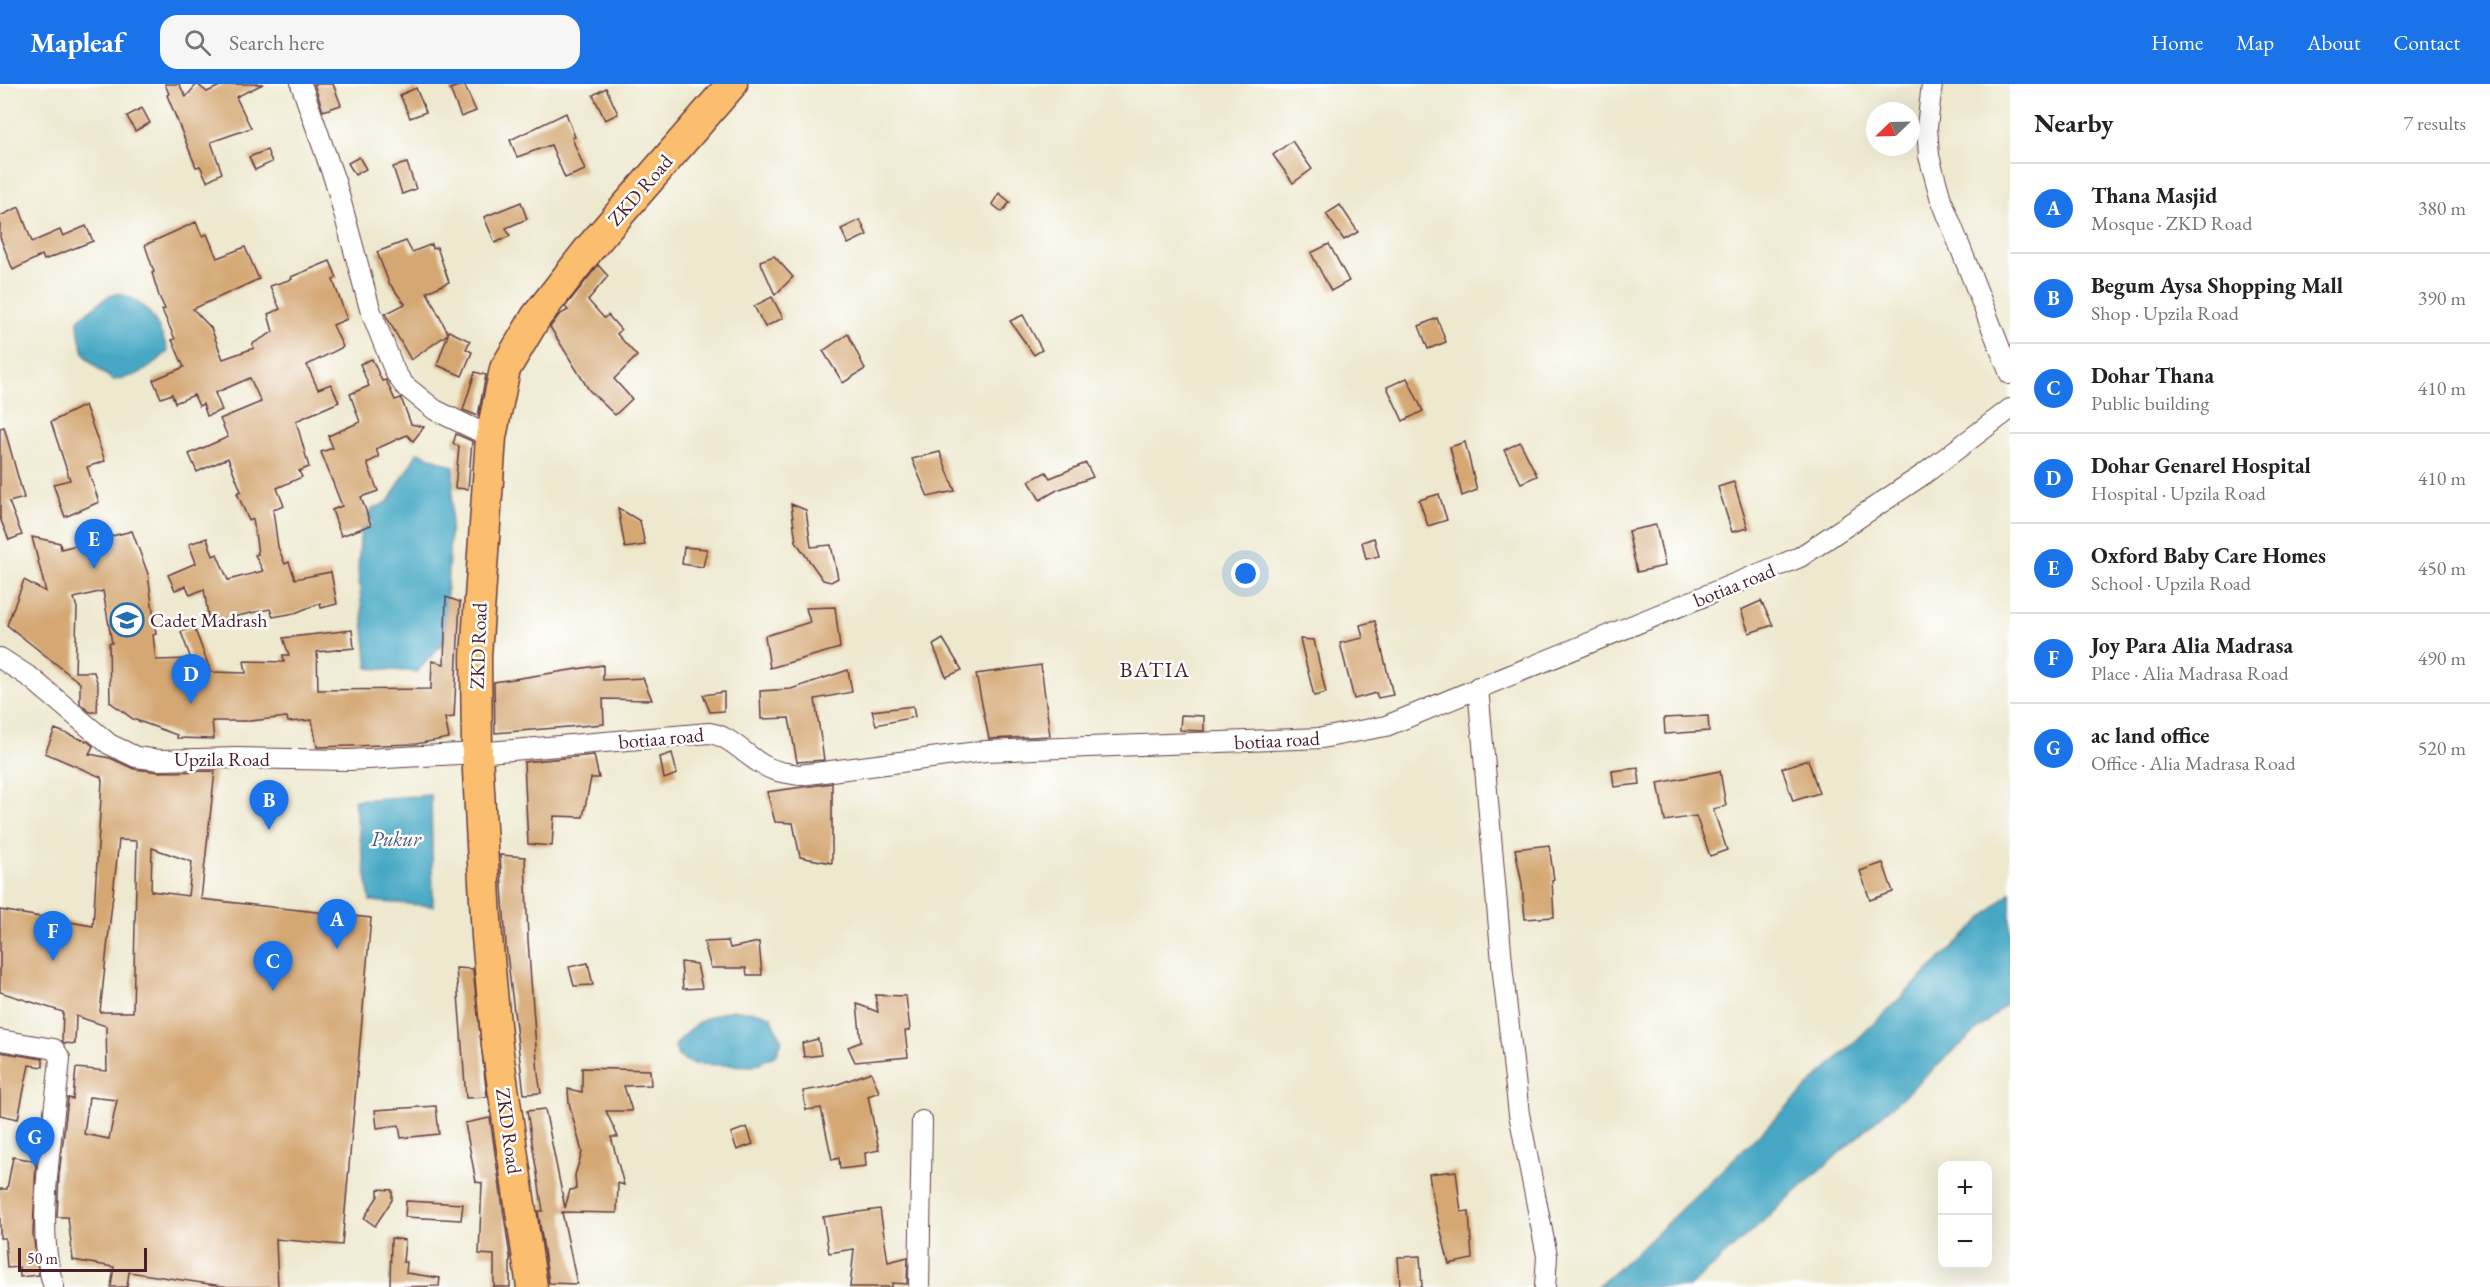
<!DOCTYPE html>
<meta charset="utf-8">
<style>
:root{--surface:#fff;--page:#f6f6f6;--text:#222;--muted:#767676;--line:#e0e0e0;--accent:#1a73e8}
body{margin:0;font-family:"EB Garamond",serif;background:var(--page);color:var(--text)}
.controls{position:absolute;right:18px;bottom:18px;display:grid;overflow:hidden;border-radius:12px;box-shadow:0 6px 24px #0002}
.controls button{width:54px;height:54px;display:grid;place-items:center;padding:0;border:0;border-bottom:2px solid var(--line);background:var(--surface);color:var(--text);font:30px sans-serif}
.compass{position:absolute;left:1866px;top:18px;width:54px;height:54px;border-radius:50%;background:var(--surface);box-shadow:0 6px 24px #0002;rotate:247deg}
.scale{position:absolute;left:18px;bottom:15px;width:129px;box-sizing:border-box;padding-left:6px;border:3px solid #4a1f2b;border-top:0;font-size:16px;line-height:21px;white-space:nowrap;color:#4a1f2b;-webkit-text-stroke:4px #fff;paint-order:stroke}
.you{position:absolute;left:1246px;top:490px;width:21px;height:21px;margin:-15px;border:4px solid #fff;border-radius:50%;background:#1a73e8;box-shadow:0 0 0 9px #1a73e833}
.badge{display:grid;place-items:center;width:39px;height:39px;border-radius:50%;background:var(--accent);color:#fff;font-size:20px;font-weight:700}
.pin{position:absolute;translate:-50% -50px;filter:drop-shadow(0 2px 3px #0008)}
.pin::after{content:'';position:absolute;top:32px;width:21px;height:18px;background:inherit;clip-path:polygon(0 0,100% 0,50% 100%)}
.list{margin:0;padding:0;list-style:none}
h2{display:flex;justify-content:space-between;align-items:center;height:78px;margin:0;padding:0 24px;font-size:26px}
h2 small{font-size:20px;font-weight:400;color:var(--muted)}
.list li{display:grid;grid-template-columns:39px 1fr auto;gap:18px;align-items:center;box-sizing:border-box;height:90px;padding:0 24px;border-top:2px solid var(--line)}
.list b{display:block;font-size:22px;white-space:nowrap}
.list p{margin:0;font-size:20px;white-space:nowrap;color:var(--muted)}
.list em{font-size:20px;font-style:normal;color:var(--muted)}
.icon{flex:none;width:33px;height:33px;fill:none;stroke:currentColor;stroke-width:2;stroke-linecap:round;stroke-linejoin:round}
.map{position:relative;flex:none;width:2010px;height:1203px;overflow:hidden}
header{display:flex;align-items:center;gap:36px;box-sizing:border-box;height:84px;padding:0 30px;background:var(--accent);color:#fff}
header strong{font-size:28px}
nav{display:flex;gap:33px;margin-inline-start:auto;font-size:21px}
.search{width:420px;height:54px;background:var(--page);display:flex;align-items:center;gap:15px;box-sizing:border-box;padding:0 21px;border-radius:18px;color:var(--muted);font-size:22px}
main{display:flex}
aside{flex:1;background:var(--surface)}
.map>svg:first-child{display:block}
.water{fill:#44a7c4;stroke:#476378;stroke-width:1.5}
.building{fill:#d4a773;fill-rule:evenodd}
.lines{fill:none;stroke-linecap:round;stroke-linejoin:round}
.minor-casing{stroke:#623d43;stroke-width:22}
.primary-casing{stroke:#623d43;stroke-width:33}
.minor{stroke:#fff;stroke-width:20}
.primary{stroke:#fbbd6e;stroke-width:30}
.labels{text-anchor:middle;stroke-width:5;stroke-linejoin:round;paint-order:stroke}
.street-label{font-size:20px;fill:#4a1f2b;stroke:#fff}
.poi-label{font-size:20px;fill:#4a1f2b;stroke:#fff;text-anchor:start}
.water-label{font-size:21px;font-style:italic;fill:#475c70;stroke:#fff}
.quarter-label{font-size:22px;letter-spacing:1.5px;fill:#4a1f2b;stroke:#fff}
</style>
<header>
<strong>Mapleaf</strong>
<div class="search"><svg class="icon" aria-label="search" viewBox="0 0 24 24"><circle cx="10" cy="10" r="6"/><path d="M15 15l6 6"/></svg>Search here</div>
<nav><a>Home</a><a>Map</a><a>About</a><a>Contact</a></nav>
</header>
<main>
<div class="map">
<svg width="2010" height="1203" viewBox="0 0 2010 1203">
<rect width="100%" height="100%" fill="#fff"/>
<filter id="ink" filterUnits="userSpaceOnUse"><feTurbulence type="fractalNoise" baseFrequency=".0167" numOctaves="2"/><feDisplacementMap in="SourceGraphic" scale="12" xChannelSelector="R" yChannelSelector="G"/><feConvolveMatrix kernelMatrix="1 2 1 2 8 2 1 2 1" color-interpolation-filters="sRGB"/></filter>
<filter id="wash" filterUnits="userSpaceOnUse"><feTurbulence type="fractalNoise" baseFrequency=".008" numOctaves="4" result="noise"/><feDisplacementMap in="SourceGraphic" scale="24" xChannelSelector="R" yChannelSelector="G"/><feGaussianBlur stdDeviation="1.35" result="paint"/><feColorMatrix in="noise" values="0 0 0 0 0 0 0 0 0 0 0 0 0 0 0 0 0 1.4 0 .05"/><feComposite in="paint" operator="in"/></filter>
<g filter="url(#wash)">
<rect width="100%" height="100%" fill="#ede8ce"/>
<g class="water">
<path d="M119,209C151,221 157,237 168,267C150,285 138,293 113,296C85,276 79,269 78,235L107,213Z"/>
<path d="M418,368L454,383L444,558L417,588L368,584L358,486L361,441L372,425L388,418Z"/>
<path d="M431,711L433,822L370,817L354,716Z"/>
<path d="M2010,808V917L1689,1203H1596L1638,1167Z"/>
<path d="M733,926L759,928L771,932L782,957L776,971L753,982L691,980L678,972L675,962C693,939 704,932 733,926Z"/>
</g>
<g id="blocks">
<g class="building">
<path d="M165,0H179L186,13L197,0L207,8L224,0H263L236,13L251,44L211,58L222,89L207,97L200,82L196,83L167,11L169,10Z"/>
<path d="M314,0H333L341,21L323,27Z"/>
<path d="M464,0L476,27L461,33L450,5Z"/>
<path d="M416,4L426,28L410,34L400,11Z"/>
<path d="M606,4L618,30L605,36L593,11Z"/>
<path d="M142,24L150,39L135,47L127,32Z"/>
<path d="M566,29L575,53L572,54L585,86L565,94L551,61L517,73L510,56Z"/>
<path d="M1292,57L1312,85L1293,99L1273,71Z"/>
<path d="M267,66L272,78L255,86L249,73Z"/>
<path d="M359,73L366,85L355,91L348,79Z"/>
<path d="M407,79L416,105L402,110L393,83Z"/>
<path d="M999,109L1010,118L1002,128L992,120Z"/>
<path d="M521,118L527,135L506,144L510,152L495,159L484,133Z"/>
<path d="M1340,121L1358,148L1344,156L1326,130Z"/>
<path d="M19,123L32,158L60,146L63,152L86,142L93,157L44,176L42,171L13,186L0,153V132Z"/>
<path d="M860,136L867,151L848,160L841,145Z"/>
<path d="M196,138L202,152L207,150L217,174L245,163L259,195L193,225L211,244L223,275L254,264L252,260L273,248L268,230L280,225L270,202L292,195L291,193L330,177L337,194L333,196L347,235L333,241L343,263L307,281L318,305L331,300L339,318L296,337L309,383L299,387L302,393L277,404L284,422L273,426L278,463L285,480L289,478L295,495L331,488L337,520L321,524L320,519L295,529L273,533L270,525L209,538L204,505L190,511L186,502L175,506L168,491L196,479L189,460L207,454L213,472L217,470L228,496L263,487L255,471L258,470L253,435L249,437L237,409L241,407L228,374L197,388L189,370L228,353L220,335L261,318L250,294L215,309L222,326L207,332L203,320L199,322L194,311L175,319L172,310L161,314L153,296L184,283L172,256L175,255L162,226L165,225L159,212L152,189L154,188L145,161Z"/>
<path d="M406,157L412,168L432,160L433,165L437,163L449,198L427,208L448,249L449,247L470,257L466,265L472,268L462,292L437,281L448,250L411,276L385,230L405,220L389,199L377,168Z"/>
<path d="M1329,160L1349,197L1331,207L1311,169Z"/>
<path d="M774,172L793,193L775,211L760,177Z"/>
<path d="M598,181L608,192L588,216L604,234L608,231L621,246L617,250L637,272L614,295L632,315L615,331L589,306L550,243L559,231L568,226L565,223Z"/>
<path d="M772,213L783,234L765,243L754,222Z"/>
<path d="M1023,231L1042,266L1034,271L1010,237Z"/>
<path d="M1437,234L1446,258L1428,265L1419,242Z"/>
<path d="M848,250L865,285L843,299L823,267Z"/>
<path d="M372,275L382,297L386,296L395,316L401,314L411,340L424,343L413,357L407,351L376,365L379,373L367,379L378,407L361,413L371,441L341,452L332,426L342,422L321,368L333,364L328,352L360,338L350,310L369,302L360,280Z"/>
<path d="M475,288L486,291L478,332L463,326Z"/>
<path d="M1407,294L1423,327L1403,337L1387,303Z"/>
<path d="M85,321L105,377L87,383L99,418L65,433L53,400L70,396L51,338Z"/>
<path d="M4,343L24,414L9,418L22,451L9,456L0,434V344Z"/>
<path d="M456,350L472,357L468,405L455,404L459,362L453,360Z"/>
<path d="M1465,358L1477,406L1462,412L1450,363Z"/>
<path d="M1520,358L1537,392L1521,399L1504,366Z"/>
<path d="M940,368L955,407L928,413L912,375Z"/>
<path d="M1086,379L1093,393L1057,406L1040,416L1029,397L1046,388L1050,394Z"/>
<path d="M1734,398L1748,444L1732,448L1718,403Z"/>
<path d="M1439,410L1447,436L1428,442L1419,416Z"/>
<path d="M791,420L806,426L811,463L831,461L838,494L831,498L823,496L796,458Z"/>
<path d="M618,424L640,437L645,461L625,464Z"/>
<path d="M1656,441L1665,482L1637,488L1628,447Z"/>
<path d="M132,447L148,490L156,550L153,551L156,576L191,575L181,548L194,543L211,588L246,589L244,577L284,578L283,571H289L283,554L352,546L354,564L317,568L318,606L431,605L432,577L444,580L446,513L460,518L454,633L445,634L449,654L416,660L317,663L312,636L288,638L287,633L250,637H212L214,655L177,654V651L133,635L110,618L109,559H112L103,507L74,514L77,524L75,588H94L98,601L97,628H90L80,620V599L7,541L24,496L46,508L32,453L60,459L61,465Z"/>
<path d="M1374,454L1379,472L1366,475L1362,458Z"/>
<path d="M684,463L707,465L703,483L682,480Z"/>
<path d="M1761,517L1773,541L1749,549L1741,526Z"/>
<path d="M835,523L840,564L770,584L765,552L810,538L806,524Z"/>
<path d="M1375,537L1393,611L1378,614L1376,609L1354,615L1340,559L1363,554L1360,541Z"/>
<path d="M943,555L962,586L946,593L933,561Z"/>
<path d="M1300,555L1314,556L1326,609L1314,612Z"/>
<path d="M603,581V596L643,594L652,616L603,615L604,640L495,649L494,598Z"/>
<path d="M1041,581L1050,652L989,655L976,590Z"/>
<path d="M848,586L852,608L815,615L824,676L797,678L789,634L761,635L760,607L791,605Z"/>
<path d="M724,608V627L710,628L703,611Z"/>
<path d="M913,622L915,633L876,641L872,627Z"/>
<path d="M1181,631L1204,632V647L1180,646Z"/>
<path d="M1708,632L1709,647L1665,650L1664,634Z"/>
<path d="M55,645L88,658L93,662L89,670L110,674L134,685L160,688L215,687L201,815L371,834L342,1161L276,1155L278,1203H229L129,1188L127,1203H111L114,1183L73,1176L68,1133H57L59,1091L68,1014L73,1015L76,984L107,987L106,942L76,932L75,960L64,959L62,956L63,928L0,908V826L93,842L102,697L101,693L45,669ZM119,756L137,757L133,928H100ZM152,764L192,778L188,812L151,807ZM89,1013L117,1016L109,1055L84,1050Z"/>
<path d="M672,669L677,690L664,695L660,673Z"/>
<path d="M594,671L599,694H591L583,733L554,732L552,762L528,760L524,678Z"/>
<path d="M1808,676L1819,709L1793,717L1782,684Z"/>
<path d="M1638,684L1640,700L1614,703L1612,687Z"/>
<path d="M1720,687L1726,722L1713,725L1727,766L1710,772L1696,732L1665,737L1658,699Z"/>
<path d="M832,699V779L800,773L793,739L775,738L767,708Z"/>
<path d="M1549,761L1554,796H1552L1554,833L1525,835L1522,800L1515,765Z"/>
<path d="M500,771L525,773L528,856L538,990L541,1009L524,1010L506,862Z"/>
<path d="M1883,779L1893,808L1870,816L1860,787Z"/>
<path d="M728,857L730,864L759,858L762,891H747L746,884H711L704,858Z"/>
<path d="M681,878L697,880L702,904L683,905Z"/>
<path d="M588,879L593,901L574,902L569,883Z"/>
<path d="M456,884L473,885L487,1013L466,1014Z"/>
<path d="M875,911L906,912L910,946L905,947L908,973L855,978L848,963L861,958L857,920L878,928Z"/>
<path d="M818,955L821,971L804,973L802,959Z"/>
<path d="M0,968L43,975V983L29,981L18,1035L0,1031Z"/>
<path d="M582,984L650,986L651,1001L624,1002L632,1027H606L618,1053H611L624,1101L618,1099L617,1129L562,1128L577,1200L549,1199L538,1127H543L527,1027L545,1025L565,1124L570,1106L576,1105L575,1091L582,1068L569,1019L568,1005L582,1008Z"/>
<path d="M871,988L879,1008L868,1012L879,1066L865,1069L866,1082L840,1085L839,1074L832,1076L821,1024L806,1026L803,1007L833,1002Z"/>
<path d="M436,1022L439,1050L401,1054L399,1041L377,1044L375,1026Z"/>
<path d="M490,1034L510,1173V1203H494V1171L479,1170L482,1099L476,1098L465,1039Z"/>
<path d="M747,1043L753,1060L737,1066L731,1049Z"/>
<path d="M13,1073L36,1077L33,1151L39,1191L20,1193L19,1183L7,1184L5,1154H0V1105H7Z"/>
<path d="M1456,1087L1461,1128L1469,1127L1472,1175L1449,1180L1432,1111L1429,1090Z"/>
<path d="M378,1105L392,1106V1116L375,1142L364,1134L378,1112Z"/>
<path d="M406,1117L463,1120L461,1136L405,1133Z"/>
<path d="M880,1125L888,1178L908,1173L907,1200L892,1199V1203H850L854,1165L829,1169L823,1133Z"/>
<path d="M391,1154L405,1156L403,1178H407L406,1189L440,1194L439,1202L390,1203Z"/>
<path d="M1420,1172L1422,1203H1400L1398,1173Z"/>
</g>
</g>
</g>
<g filter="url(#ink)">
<use href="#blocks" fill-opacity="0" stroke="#623d43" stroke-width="1.5"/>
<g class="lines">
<g class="minor-casing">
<g id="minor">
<path d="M301,0L336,100L370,225L395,288L404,301L435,326L491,353"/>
<path d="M1932,0L1927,43L1929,72L1940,112L2010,290"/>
<path d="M0,574L31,594L109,660L136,673L160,676L236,674L349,676L477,669L709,649C729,651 745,671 763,681C775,688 787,689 800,691L985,667L1322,654L1386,642L1800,473L1924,390L2010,325"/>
<path d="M1478,603L1503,890L1519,1030L1547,1172L1545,1203"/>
<path d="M0,956L54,965L60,974C55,1038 33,1143 54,1203"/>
<path d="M919,1203L922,1037"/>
</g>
</g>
<g class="primary-casing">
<path id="primary" d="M532,1203L497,962L487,853L477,669L476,572L491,353L505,285L536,233L590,164L732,0"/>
</g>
<use href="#minor" class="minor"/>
<use href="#primary" class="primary"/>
</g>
</g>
<defs>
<g id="school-ring" transform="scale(1.725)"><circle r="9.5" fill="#fff" stroke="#1f6fb2" stroke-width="1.5"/><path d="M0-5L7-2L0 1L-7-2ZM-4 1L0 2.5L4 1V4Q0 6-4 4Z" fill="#1f6fb2"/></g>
</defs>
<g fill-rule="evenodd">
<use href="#school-ring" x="127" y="536"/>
</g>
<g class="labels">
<g class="street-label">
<text transform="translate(640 106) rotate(-49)" y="7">ZKD Road</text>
<text transform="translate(1734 501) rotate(-22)" y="7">botiaa road</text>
<text transform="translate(478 562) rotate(-88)" y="7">ZKD Road</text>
<text transform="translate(661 654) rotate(-5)" y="7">botiaa road</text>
<text transform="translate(1277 656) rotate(-3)" y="7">botiaa road</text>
<text x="222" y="682">Upzila Road</text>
<text transform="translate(509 1047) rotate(82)" y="7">ZKD Road</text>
</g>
<g class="poi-label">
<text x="150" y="543">Cadet Madrash</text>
</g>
<g class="water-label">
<text x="396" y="762">Pukur</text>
</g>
<g class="quarter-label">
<text x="1155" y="593">BATIA</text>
</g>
</g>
</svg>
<div class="controls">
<button>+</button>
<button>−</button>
</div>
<svg class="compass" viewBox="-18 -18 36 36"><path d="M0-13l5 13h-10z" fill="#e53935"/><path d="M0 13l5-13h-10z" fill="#767676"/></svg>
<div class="scale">50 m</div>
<div class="you"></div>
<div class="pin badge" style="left:337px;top:865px">A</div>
<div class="pin badge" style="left:269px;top:746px">B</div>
<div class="pin badge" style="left:273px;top:907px">C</div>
<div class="pin badge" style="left:191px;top:620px">D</div>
<div class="pin badge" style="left:94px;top:485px">E</div>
<div class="pin badge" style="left:53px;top:877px">F</div>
<div class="pin badge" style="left:35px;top:1083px">G</div>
</div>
<aside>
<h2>Nearby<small>7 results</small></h2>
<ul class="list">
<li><span class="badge">A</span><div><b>Thana Masjid</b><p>Mosque · ZKD Road</p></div><em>380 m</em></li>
<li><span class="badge">B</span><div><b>Begum Aysa Shopping Mall</b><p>Shop · Upzila Road</p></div><em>390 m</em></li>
<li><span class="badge">C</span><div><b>Dohar Thana</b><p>Public building</p></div><em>410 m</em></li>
<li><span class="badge">D</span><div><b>Dohar Genarel Hospital</b><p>Hospital · Upzila Road</p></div><em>410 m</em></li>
<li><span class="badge">E</span><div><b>Oxford Baby Care Homes</b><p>School · Upzila Road</p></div><em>450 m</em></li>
<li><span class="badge">F</span><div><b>Joy Para Alia Madrasa</b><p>Place · Alia Madrasa Road</p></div><em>490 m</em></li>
<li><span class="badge">G</span><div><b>ac land office</b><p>Office · Alia Madrasa Road</p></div><em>520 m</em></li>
</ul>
</aside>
</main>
